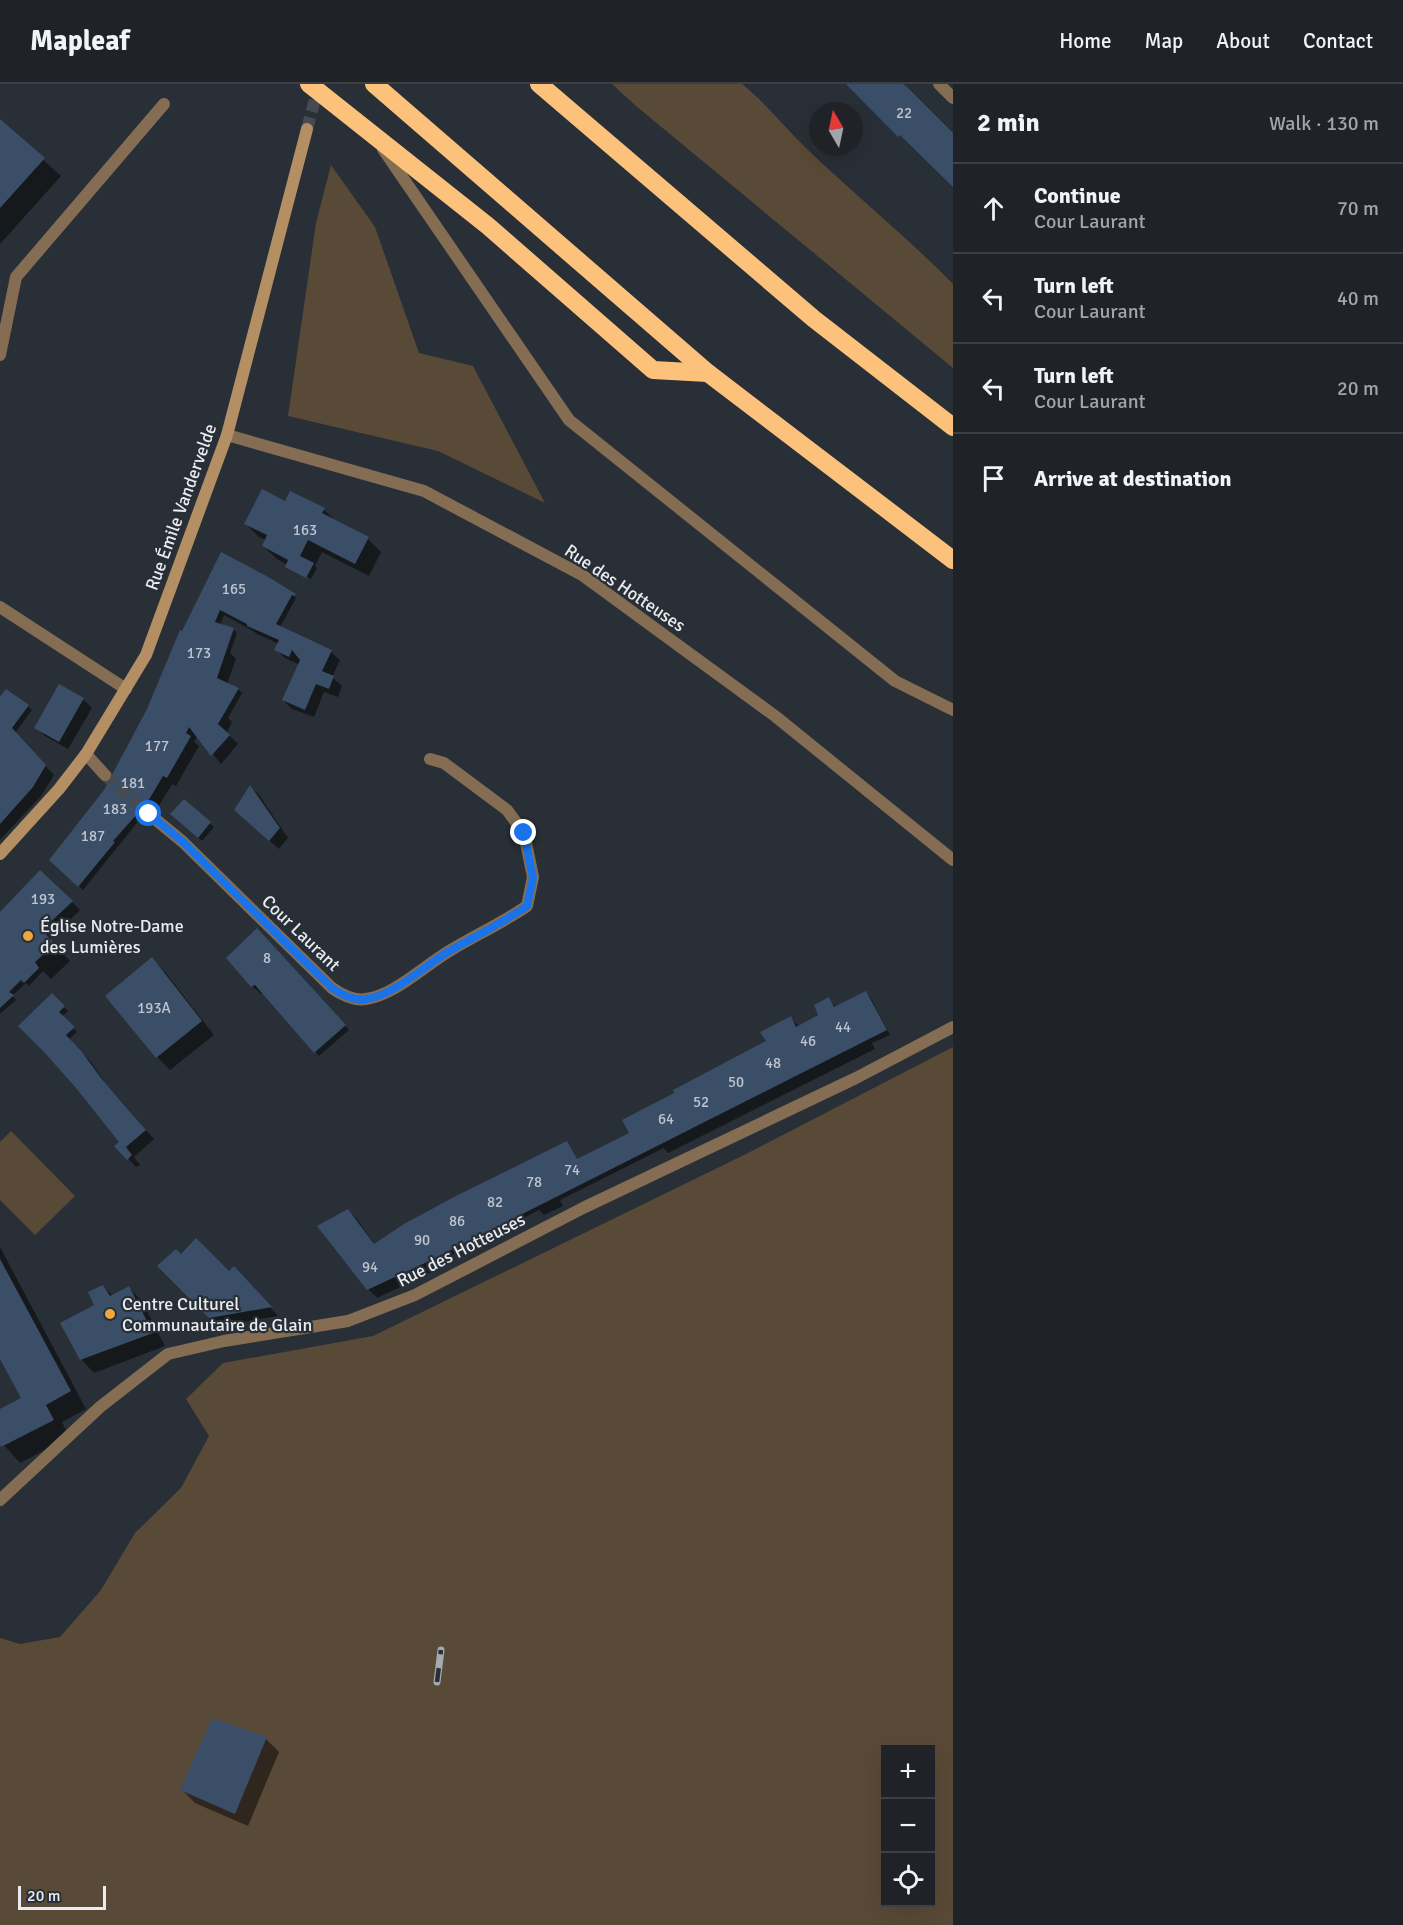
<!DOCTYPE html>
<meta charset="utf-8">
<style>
:root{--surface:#1f2328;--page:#2c2f34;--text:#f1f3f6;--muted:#a1a4a8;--line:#3c4045}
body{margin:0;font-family:Signika,sans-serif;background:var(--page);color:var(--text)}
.controls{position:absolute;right:18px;bottom:18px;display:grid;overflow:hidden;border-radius:0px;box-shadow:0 6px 24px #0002}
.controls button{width:54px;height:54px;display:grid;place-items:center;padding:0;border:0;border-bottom:2px solid var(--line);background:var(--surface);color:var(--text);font:30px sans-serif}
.compass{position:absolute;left:809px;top:18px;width:54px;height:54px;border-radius:50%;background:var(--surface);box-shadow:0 6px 24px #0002;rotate:351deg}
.scale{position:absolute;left:18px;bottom:15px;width:88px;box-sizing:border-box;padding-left:6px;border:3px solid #e8ebf0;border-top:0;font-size:16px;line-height:21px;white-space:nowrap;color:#e8ebf0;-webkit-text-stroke:4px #292f36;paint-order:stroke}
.stop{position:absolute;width:18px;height:18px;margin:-14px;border:4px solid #1a73e8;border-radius:50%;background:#fff}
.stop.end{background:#1a73e8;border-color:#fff;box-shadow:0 2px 6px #0008}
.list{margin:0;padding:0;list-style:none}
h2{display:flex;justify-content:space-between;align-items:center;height:78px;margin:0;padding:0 24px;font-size:26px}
h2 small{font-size:20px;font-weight:400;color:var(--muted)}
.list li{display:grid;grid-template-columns:39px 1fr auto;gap:18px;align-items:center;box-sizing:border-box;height:90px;padding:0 24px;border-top:2px solid var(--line)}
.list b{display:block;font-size:22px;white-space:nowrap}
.list p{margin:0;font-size:20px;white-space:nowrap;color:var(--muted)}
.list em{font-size:20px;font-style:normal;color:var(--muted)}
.icon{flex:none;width:33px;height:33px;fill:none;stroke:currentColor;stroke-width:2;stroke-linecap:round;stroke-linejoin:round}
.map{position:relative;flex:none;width:953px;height:1841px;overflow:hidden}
header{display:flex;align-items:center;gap:36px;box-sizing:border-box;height:84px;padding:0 30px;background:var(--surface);border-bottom:2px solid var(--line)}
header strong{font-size:28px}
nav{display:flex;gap:33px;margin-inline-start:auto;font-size:21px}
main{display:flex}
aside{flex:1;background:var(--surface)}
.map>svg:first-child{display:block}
.green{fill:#594937;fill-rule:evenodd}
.shadow{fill:#0007}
.building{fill:#3b4e68}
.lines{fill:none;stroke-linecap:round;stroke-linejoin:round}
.street-tunnel{stroke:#464b52;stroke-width:12;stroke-dasharray:12 6;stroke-linecap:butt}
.secondary-tunnel{stroke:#464b52;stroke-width:12;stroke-dasharray:12 6;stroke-linecap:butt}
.lane{stroke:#846d52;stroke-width:12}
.street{stroke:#846d52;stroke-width:12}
.secondary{stroke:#b48f63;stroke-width:12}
.highway{stroke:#fcc27c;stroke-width:18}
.rail-casing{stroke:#a6aab0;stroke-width:7}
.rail{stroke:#292f36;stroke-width:4.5;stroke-dasharray:14;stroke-linecap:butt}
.route{stroke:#1a73e8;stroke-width:8}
.poi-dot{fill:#f1a63f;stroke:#292f36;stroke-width:2}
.labels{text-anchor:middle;stroke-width:4.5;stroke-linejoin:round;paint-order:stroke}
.number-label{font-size:15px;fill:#bdc4ce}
.street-label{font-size:18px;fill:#e8ebf0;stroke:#292f36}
.poi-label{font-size:18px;fill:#e8ebf0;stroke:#292f36;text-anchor:start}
</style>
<header>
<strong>Mapleaf</strong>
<nav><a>Home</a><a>Map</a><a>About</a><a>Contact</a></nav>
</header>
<main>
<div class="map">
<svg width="953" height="1841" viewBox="0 0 953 1841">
<rect width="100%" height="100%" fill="#292f36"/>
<g class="green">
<path d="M612,0H742C766,19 785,44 807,65C855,111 907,153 953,200V284L636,22Z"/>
<path d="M331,81L375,143L419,269L473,282L545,419L438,367L288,332L316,139Z"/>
<path d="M953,963V1841H0V1554L20,1560L60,1553L101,1506L135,1449L181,1404L209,1352L186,1315L223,1279L373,1252L746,1070ZM886,1666H930V1818H886Z"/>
<path d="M11,1047L75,1112L35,1151L0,1116V1058Z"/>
</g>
<g class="shadow">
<path d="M0,37L61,92L0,160Z"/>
<path d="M286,419L324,426L337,438L368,455L381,468L369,492L322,468L315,482L317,484L311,495L277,475L263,462L266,456L259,453L246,440Z"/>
<path d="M222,470L292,510L296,514L280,543L331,568L340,576L332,593L342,602L338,613L324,608L314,633L292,625L283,616L300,581L285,574L276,565L279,560L257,550L253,547L224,531L220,541L233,545L237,549L230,569L236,575L227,600L238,605L242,609L228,634L232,638L227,649L238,660L221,680L198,651L194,658L199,662L176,702L172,700L155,728L146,739L140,735L83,806L51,775L105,707L149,626L183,549Z"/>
<path d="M83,615L92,624L68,665L45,652L36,643Z"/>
<path d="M0,616L28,622L32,626L15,649L54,691L41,712L0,756Z"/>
<path d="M251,703L259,711L288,754L279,765L245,735Z"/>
<path d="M184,717L214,743L202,757L176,734Z"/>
<path d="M72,818L80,826L50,855L70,877L51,895L43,887L29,902L26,899L12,912L16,916L0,930V830Z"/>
<path d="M152,875L165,888L214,951L170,986L157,973Z"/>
<path d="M291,884L349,946L319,972L263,908L261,910L252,902Z"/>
<path d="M866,909L870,913L890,951L872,959L875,965L668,1069L664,1064L560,1116L563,1122L544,1131L539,1126L429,1183L432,1188L377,1214L368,1205L348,1127L357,1135L375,1161L567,1059L578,1077L631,1050L768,958L791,934L799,943L820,932L828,915L836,923Z"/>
<path d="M52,911L68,927L62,932L77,948L69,955L91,978L109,1005L154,1055L134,1073L140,1081L136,1083L116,1062L121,1058L77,1003Z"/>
<path d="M0,1163L86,1325L62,1338L69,1353L20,1379L0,1357V1327L23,1314L0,1271Z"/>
<path d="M159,1182L229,1189L243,1193L278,1232L219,1242Z"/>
<path d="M103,1202L113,1212L129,1204L142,1217L165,1262L94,1289L81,1275L96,1221Z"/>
<path d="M212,1636L266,1655L279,1668L248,1742L195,1719L182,1706Z"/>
</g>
<g class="building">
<path d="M846,0H903L908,4L953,49V103L900,51L898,53Z"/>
<path d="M0,35L45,74L0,124Z"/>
<path d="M262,405L285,417L290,407L325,424L322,429L369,453L355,480L308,456L300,472L314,479L306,494L285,483L288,476L262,462L267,451L244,440Z"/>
<path d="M221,468L270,494L296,510L294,512L292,511L276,540L332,566L322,587L334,592L329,605L316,600L305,626L282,616L300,576L292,566L289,573L274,566L279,556L247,542V540L220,526L215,538L234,544L217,594L239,604L218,640L230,651L211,672L189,643L186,649L191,652L167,694L163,692L147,719L113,757L115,758L78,803L49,776L104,706L147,625L180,546L182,547Z"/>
<path d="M59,600L84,614L59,658L34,644Z"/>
<path d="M6,605L29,621L12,644L46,681L33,703L0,740V613Z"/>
<path d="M250,701L280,744L269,757L234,726Z"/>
<path d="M184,715L211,738L198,754L170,730Z"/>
<path d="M40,786L73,817L42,846L55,860L35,878L39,884L24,899L21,896L9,908L14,911L0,924V828Z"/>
<path d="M257,844L346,941L314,969L255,901L251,903L226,874Z"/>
<path d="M152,873L202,937L156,974L105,912Z"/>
<path d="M866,907L887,946L425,1179L367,1206L317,1142L348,1125L374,1160L404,1140L456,1112L567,1057L577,1075L629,1049L622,1036L674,1009L673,1006L766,957L760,948L791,932L796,943L818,931L814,921L829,913L834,923Z"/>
<path d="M52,909L65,922L59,928L75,943L66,951L82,968L101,994L122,1019L146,1046L126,1063L132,1071L127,1076L114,1062L119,1058L76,1004L45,969L18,942Z"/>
<path d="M196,1154L229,1187L234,1182L272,1223L209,1234L157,1182L176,1165L181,1170Z"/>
<path d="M0,1175L71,1307L46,1321L54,1336L1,1363L0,1360V1325L21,1314L0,1275Z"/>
<path d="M103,1201L110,1212L129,1202L153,1249L80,1276L60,1239L94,1221L88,1208Z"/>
<path d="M212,1634L267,1653L235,1730L180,1706Z"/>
</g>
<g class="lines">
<path class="street-tunnel" d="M105,691L149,730"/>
<path class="secondary-tunnel" d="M307,45L319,0"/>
<g class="lane">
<path d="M383,65L569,336L895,597L953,626"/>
<path d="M0,271L16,193L164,20"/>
<path d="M0,523L126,605"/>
<path d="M149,730L183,758L332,904C342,911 354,917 366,915C395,911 425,881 451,866C476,851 502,839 527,822L533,793L524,749L507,726L444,679L430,675"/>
</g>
<g class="street">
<path d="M939,0L953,14"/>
<path d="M227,351L424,407L582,491L775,632L953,776"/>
<path d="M86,670L105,691"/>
<path d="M0,1416L100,1323L168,1270L224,1257L348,1237L415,1211L583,1124L856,994L953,943"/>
</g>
<path class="secondary" d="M0,770L59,705L86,670L146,571L227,351L307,45"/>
<g class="highway">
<path d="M309,0L488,142L653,286L708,289"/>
<path d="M374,0L708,289L953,476"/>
<path d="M539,0L814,235L953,343"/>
</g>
<g class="rail-casing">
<path id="rail" d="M437,1598L441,1566"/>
</g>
<use href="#rail" class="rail"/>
</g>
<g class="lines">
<path class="route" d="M149,730L183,758L332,904C342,911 354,917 366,915C395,911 425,881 451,866C476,852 502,839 527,822L533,794L524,749"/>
</g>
<g class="poi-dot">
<circle cx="28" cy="852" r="6"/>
<circle cx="110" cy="1230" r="6"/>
</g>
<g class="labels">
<g class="number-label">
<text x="904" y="34">22</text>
<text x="305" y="451">163</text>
<text x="234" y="510">165</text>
<text x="199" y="574">173</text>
<text x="157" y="667">177</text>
<text x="133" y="704">181</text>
<text x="115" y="730">183</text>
<text x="93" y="757">187</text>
<text x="43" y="820">193</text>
<text x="267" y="879">8</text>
<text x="154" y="929">193A</text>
<text x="843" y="948">44</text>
<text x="808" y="962">46</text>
<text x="773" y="984">48</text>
<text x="736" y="1003">50</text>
<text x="701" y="1023">52</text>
<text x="666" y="1040">64</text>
<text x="572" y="1091">74</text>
<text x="534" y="1103">78</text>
<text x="495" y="1123">82</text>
<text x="457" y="1142">86</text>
<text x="422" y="1161">90</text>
<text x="370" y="1188">94</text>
</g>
<g class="street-label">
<text transform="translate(181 423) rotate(-70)" y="6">Rue Émile Vandervelde</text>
<text transform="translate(625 504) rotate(34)" y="6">Rue des Hotteuses</text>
<text transform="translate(301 849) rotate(44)" y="6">Cour Laurant</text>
<text transform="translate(461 1166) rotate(-27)" y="6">Rue des Hotteuses</text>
</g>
<g class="poi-label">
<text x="40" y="848">Église Notre-Dame<tspan x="40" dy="21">des Lumières</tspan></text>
<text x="122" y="1226">Centre Culturel<tspan x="122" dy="21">Communautaire de Glain</tspan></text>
</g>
</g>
</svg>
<div class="controls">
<button>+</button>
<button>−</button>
<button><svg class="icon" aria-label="locate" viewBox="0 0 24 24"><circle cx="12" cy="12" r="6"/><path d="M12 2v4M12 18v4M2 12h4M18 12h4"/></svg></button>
</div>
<svg class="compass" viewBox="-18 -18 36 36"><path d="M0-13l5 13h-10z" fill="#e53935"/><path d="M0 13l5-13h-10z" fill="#a1a4a8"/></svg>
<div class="scale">20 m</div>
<div class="stop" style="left:149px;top:730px"></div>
<div class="stop end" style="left:524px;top:749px"></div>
</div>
<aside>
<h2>2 min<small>Walk · 130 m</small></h2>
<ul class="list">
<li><svg class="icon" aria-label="ahead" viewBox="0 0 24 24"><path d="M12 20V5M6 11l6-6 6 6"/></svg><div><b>Continue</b><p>Cour Laurant</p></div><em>70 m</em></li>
<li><svg class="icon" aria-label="left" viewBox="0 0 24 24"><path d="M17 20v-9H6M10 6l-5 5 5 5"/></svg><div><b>Turn left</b><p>Cour Laurant</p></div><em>40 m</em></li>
<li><svg class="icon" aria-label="left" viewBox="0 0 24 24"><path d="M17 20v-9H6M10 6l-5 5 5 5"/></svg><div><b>Turn left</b><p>Cour Laurant</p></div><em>20 m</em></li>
<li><svg class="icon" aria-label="arrive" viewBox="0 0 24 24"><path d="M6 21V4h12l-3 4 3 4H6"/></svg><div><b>Arrive at destination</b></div></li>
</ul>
</aside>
</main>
